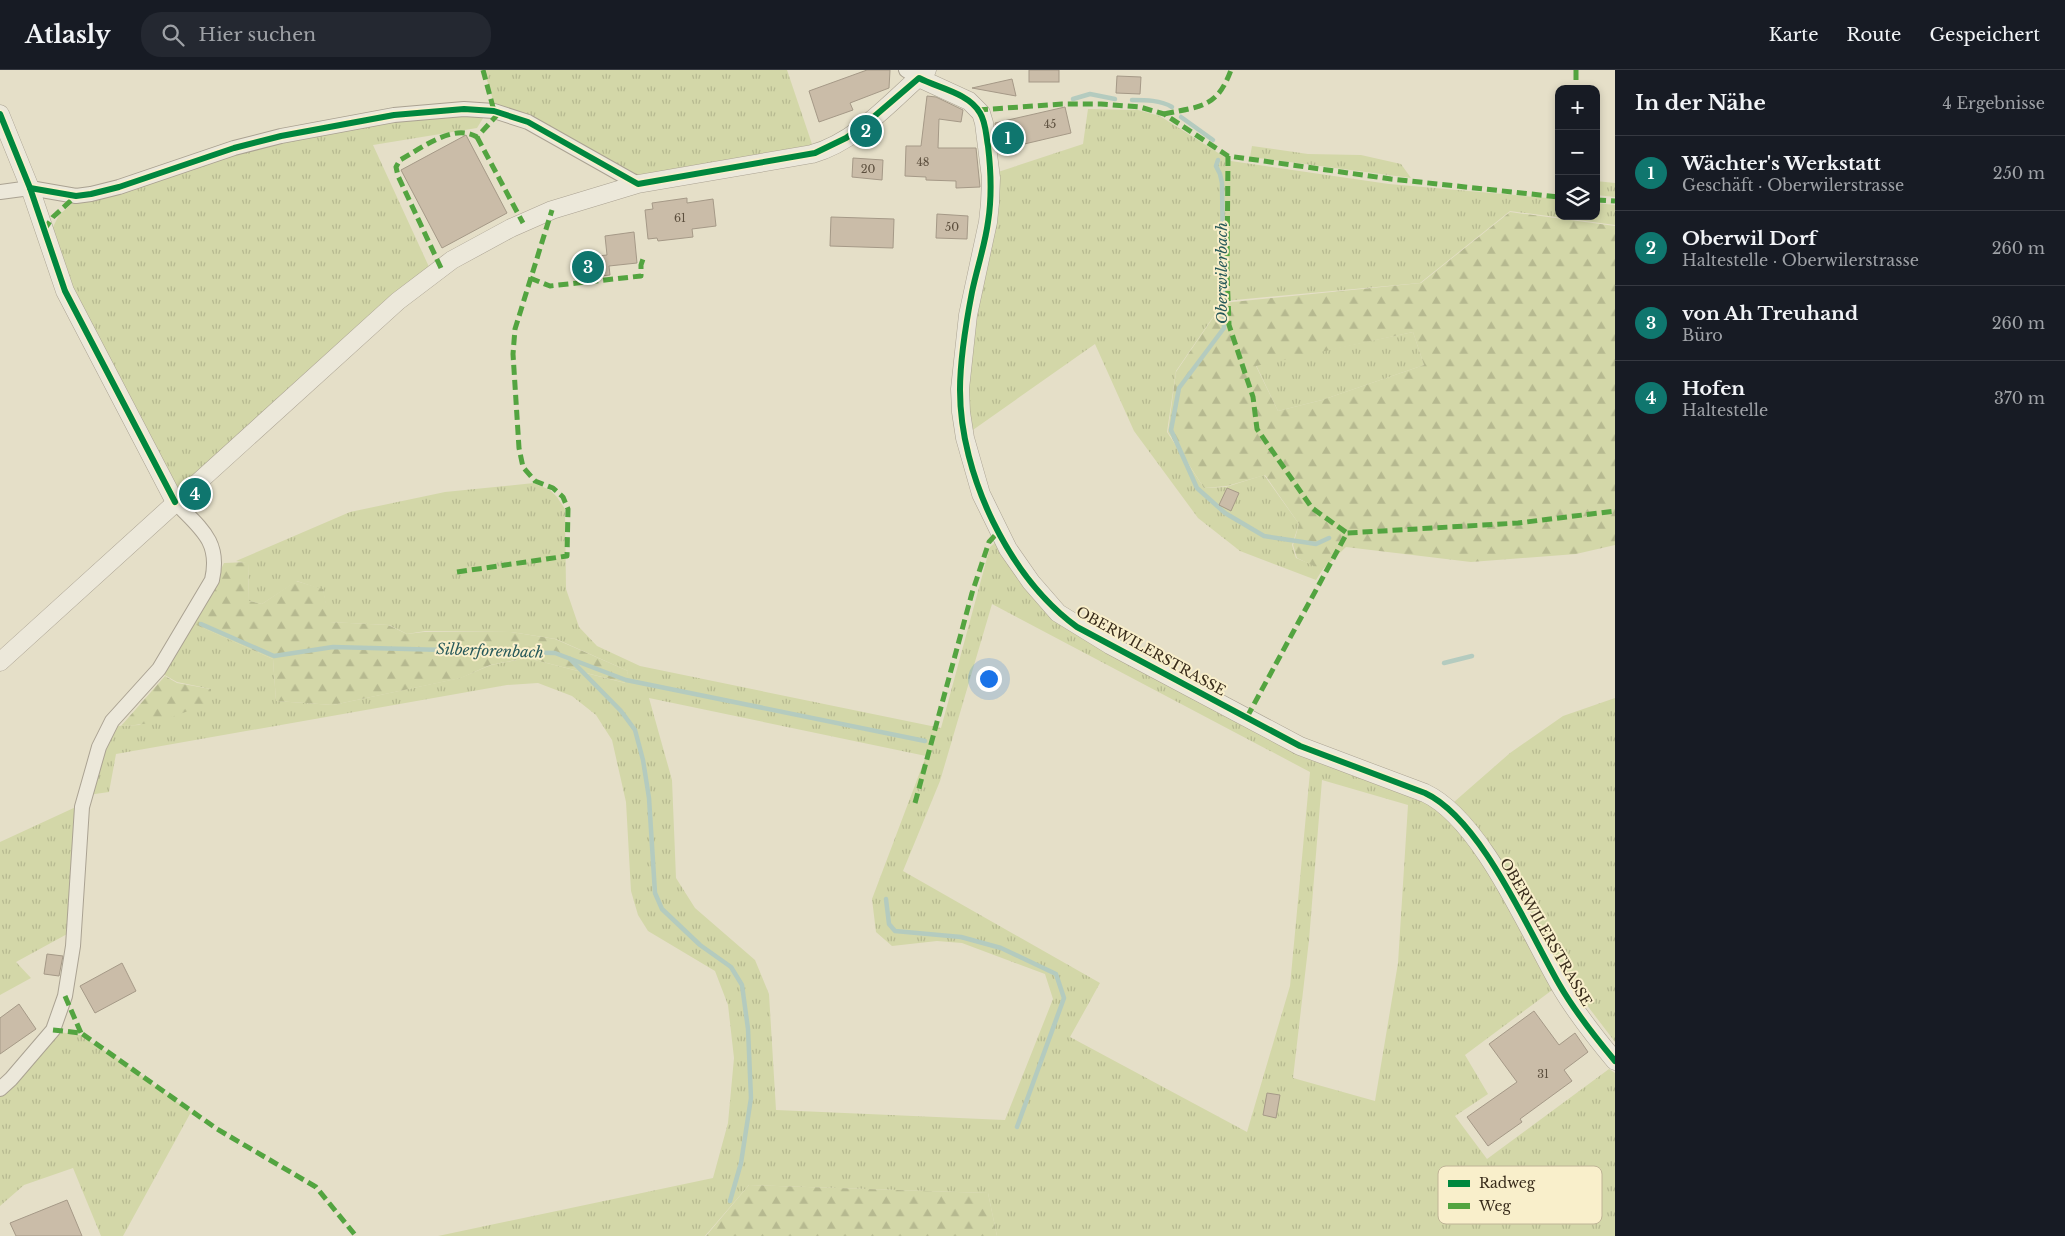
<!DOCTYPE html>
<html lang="de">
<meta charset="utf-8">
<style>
:root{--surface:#171b24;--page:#242831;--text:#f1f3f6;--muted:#9ea1a6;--line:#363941;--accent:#0f766e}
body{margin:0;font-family:"Libre Baskerville",serif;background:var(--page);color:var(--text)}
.controls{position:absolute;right:15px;top:15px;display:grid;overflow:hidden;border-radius:10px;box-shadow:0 2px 8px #0003}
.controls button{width:45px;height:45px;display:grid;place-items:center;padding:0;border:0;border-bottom:1px solid var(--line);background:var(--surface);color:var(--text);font:25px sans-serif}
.you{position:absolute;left:988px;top:608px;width:18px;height:18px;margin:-12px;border:4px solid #fff;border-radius:50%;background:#1a73e8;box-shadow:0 0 0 8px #1a73e833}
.badge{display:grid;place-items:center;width:32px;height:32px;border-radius:50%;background:var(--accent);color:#fff;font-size:16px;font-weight:700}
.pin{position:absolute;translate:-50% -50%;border:2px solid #fff;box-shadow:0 1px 5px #0006}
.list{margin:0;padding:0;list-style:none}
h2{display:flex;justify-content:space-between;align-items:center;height:65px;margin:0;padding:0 20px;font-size:21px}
h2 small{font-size:16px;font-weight:400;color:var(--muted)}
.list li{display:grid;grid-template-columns:32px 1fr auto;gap:15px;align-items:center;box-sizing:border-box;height:75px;padding:0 20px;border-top:1px solid var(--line)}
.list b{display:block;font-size:19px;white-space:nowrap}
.list p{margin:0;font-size:16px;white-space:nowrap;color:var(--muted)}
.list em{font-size:16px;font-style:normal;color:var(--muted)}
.icon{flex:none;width:28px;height:28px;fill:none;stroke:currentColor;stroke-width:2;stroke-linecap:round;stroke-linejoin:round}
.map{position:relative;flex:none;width:1615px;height:1166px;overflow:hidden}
header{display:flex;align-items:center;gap:30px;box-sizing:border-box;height:70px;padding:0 25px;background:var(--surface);border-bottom:1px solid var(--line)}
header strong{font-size:24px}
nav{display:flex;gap:28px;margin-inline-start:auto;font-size:18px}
.search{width:350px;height:45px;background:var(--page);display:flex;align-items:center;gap:12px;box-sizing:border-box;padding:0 18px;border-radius:20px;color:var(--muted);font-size:19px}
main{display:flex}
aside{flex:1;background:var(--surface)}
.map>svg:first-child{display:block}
.grass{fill:url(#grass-tufts);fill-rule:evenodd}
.forest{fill:url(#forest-firs);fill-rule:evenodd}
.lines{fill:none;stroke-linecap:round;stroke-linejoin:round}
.stream{stroke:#b4cbbf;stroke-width:4.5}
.building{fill:#cabca8;stroke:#a59987}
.minor-casing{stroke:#aaa292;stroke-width:16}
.tertiary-casing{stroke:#aaa292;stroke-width:19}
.minor{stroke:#ece8da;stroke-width:14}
.tertiary{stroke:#ece8da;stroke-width:18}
.quiet{stroke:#53a440;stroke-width:5;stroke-dasharray:10 5;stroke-linecap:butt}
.cycleway-casing{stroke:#f9efcb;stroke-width:9}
.cycleway{stroke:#00873e;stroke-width:6}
.labels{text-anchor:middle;stroke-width:4;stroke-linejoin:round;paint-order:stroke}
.number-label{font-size:11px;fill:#5c4f3e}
.street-label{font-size:14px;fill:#382b1a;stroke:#f9efcb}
.water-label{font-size:15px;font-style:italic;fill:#27595a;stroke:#f9efcb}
.key{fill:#f9efcb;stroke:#bfb496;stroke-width:1}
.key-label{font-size:14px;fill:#382b1a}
</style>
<header>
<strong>Atlasly</strong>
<div class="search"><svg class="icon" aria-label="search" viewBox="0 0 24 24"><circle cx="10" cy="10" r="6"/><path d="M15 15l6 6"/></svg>Hier suchen</div>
<nav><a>Karte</a><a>Route</a><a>Gespeichert</a></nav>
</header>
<main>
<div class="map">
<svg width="1615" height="1166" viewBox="0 0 1615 1166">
<defs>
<pattern id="grass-tufts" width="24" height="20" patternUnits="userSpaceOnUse" patternTransform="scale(1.25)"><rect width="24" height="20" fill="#d3d7a8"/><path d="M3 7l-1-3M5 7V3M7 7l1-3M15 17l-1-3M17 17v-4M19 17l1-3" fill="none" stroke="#b6b990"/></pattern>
<pattern id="forest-firs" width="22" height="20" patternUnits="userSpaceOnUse" patternTransform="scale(1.25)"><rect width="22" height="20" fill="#d3d7a8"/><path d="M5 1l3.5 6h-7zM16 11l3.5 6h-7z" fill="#b6b990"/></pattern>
</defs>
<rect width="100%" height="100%" fill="#e5dfc8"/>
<g class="grass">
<path d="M484,0H787L813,77L640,109L495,37Z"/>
<path d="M1088,39L1138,40L1160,46L1231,91L1389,114L1559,129V146H1596V133L1615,135V155L1510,141L1420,213L1224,231L1176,301L1167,362L1204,418L1226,417L1264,405L1299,454L1292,475L1296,488L1323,499L1316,510L1240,481L1198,448L1134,361L1095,274L970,362L965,319L998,102L1083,74Z"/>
<path d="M460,43L485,45L477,58L373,75L430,199L177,423L71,219L50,163L59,145L75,131L237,81L394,49Z"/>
<path d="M1252,76L1308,84L1361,85L1401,94L1411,108L1250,87Z"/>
<path d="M1596,111L1615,113V127L1596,125Z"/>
<path d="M1413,262L1424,295L1322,330L1278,341L1256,295Z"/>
<path d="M534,413L550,420L557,427L565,439L566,519L579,557L597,576L640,596L941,658L990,477L998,470L1050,545L1446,739L1510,683L1563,646L1615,628V972L1567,909L1465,985L1488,1024L1455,1046L1487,1089L1609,999L1615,1003V1166H997L988,1123L749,1115L705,1166H438L713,1108L728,1053L734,988L728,935L715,901L648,861L638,845L631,821L626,732L612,670L596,645L572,626L538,613L507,615L116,684L109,722L88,725L101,679L115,656L139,655L211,619L177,612L161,603L190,552L273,589L276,631L333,635L460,608L491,595L527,588L625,613L628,601L556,569L511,562L425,561L407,564L389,555L329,552L323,520L297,511L262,534L249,531L248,493L236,491L350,442L445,422ZM992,534L1310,702L1290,916L1247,1062L1070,967L1100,913L903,801L940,711ZM649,628L926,686L872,829L876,862L892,876L937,871L962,873L1045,904L1053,929L1005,1050L776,1040L769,924L755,890L695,838L676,808L672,710ZM1322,710L1408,735L1398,893L1375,1031L1293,1008L1309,870Z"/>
<path d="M78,736L69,863L16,892L31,908L0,925V772Z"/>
<path d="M52,961L80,965L124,993L191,1042L123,1166H101L73,1098L24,1115L0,1136V1020Z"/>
</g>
<g class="forest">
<path d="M1510,142L1615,156V475L1576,484L1471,492L1346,477L1322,500L1297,488L1293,475L1299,454L1265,405L1227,416L1204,418L1168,362L1176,302L1223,233L1421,213ZM1413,262L1424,295L1322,330L1278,341L1256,296Z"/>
<path d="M248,492L249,531L262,534L296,511L323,519L330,552L388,555L407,564L424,562H511L555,569L628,601L626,613L527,588L490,595L461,608L333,635L276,631L273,589L194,554L224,493Z"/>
<path d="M165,606L177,613L211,619L210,632C180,645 154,655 121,656Z"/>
<path d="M749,1115L988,1123L997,1166H706Z"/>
</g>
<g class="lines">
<g class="stream">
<path d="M1073,29L1090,24L1115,29"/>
<path d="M1132,30C1145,30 1161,30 1172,37"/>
<path d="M1181,47L1213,70"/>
<path d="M1218,90L1216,96L1220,104L1222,113L1224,258L1179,318L1171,360L1197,418L1225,443L1264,466L1316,474L1329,468"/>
<path d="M201,554L274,586L333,577L555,583L626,610L925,671"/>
<path d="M570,589L621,641L635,660L643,690L649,728L655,823L662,839L700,875L731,897L742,915L748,959L751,1028L741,1093L730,1131"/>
<path d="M1444,593L1472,586"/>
<path d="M886,829L889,854L895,861L961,867L1001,878L1056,904L1064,928L1017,1057"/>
</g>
</g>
<g class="building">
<path d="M867,0H890L889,18L850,33L853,40L819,52L809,21Z"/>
<rect x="1029" y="0" width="30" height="12"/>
<path d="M1117,6L1141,7L1140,24L1116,23Z"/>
<path d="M1012,9L1016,26L972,18Z"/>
<path d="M927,26L936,27L963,40L961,52L939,49L938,78H976L980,117L956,118V111L926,110V107L905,106L906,76H921Z"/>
<path d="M1065,37L1071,63L999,80L995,53Z"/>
<path d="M466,65L507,143L442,178L401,100Z"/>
<path d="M853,88L883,90L882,110L852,107Z"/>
<path d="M687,128V133L713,129L716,156L692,159L693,167L658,171L657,168L648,169L645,140L653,139L652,133Z"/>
<path d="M937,144L968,146L967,169L936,168Z"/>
<path d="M831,147L894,149L893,178L830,176Z"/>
<path d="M634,162L637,193L609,196L610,205L582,208L579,188L607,185L605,166Z"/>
<path d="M1227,418L1239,423L1231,441L1219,435Z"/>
<path d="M47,884L63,886L59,906L44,904Z"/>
<path d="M122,893L136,921L95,943L80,916Z"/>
<path d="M19,934L36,959L0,984V948Z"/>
<path d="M1534,941L1559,975L1575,963L1588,982L1564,1000L1572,1011L1520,1049L1522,1052L1488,1076L1467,1047L1517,1012L1489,974Z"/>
<path d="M1267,1023L1280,1025L1276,1048L1263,1045Z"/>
<path d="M67,1130L82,1166H16L10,1153Z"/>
</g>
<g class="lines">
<g class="minor-casing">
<g id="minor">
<path d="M906,0L919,8"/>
<path d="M0,122L30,118L76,126L91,124L119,117L234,78L281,66L394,45L464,39L494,41L528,52L638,114"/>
<path d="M0,1019L11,1009L53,960L65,926L73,876L82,737L99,677L112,651L159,599L212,510C221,471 200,458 175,432"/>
</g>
</g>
<g class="tertiary-casing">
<g id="tertiary">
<path d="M919,8L969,31L981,43L984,53L991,108L990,133L988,152L968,245L960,319L961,342L965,368L981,424L1008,479L1031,512L1058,543L1110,575L1300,676L1425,723C1481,749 1528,860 1559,914C1575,942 1595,967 1615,991"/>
<path d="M0,44L30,118L65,221L175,432"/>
<path d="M0,592L398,231L452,190L511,158L552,140L638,114L812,84C858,71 892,30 927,0"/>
</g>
</g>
<use href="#minor" class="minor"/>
<use href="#tertiary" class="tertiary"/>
<g class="quiet">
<path d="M483,0L494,41"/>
<path d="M1576,0V19"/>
<path d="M978,40L1062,34H1101L1140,37L1164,44L1228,86L1391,109L1559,127"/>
<path d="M1164,44C1201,36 1217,38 1231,0"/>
<path d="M477,67L523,153"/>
<path d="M1228,86L1227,202L1229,255L1253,327L1257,359L1312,438L1347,463"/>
<path d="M1596,130L1615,131"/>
<path d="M44,160L53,147L76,126"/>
<path d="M441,198L398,106L396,97L400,90C422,78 453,53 477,67L499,43"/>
<path d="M530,208L550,216L641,206V195L644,186"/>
<path d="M457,502L567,486L568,439L563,427L553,418L535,411L523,397L519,378L513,284L515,259L552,140"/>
<path d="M1247,647L1347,463L1518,453L1615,441"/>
<path d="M915,733L972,523L989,472L998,462"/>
<path d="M65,926L81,963"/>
<path d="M53,960L81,963L217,1059L316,1117L356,1166"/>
</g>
<g class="cycleway-casing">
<g id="cycleway">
<path d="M0,44L30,118L65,221L175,432"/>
<path d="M30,118L76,126L91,124L119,117L234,78L281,66L394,45L464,39L494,41L528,52L638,114L815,83L846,68L863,56L919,8C938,18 969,23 980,43C986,52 986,66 988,76C991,101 992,127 988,152C985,175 977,198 972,222C966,253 960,288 960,320C960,405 1009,507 1077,557L1300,676L1425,723C1481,749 1528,860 1559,914C1575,942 1595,967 1615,991"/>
</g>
</g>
<use href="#cycleway" class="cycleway"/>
</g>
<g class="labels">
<g class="number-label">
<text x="1050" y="58">45</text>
<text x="923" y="96">48</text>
<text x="868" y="103">20</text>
<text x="680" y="152">61</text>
<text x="952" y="161">50</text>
<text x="1543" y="1008">31</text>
</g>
<g class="street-label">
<text transform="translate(1151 581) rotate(29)" y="5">OBERWILERSTRASSE</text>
<text transform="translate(1546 862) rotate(60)" y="5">OBERWILERSTRASSE</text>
</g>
<g class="water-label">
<text transform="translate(1222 203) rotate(-90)" y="5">Oberwilerbach</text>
<text transform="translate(490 581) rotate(2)" y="5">Silberforenbach</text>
</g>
</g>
<rect x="1438" y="1096" width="164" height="58" rx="8" class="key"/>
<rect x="1448" y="1110" width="22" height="7" fill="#00873e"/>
<rect x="1448" y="1133" width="22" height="6" fill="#53a440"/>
<g class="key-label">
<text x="1479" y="1118">Radweg</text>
<text x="1479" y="1141">Weg</text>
</g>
</svg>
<div class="controls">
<button>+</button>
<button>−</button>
<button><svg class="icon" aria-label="layers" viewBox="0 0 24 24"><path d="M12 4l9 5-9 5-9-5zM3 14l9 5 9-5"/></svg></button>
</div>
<div class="you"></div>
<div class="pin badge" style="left:1008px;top:68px">1</div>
<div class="pin badge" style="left:866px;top:61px">2</div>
<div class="pin badge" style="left:588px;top:197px">3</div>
<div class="pin badge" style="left:195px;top:424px">4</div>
</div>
<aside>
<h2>In der Nähe<small>4 Ergebnisse</small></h2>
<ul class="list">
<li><span class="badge">1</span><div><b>Wächter's Werkstatt</b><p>Geschäft · Oberwilerstrasse</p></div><em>250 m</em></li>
<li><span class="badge">2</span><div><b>Oberwil Dorf</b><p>Haltestelle · Oberwilerstrasse</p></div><em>260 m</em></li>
<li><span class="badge">3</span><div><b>von Ah Treuhand</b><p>Büro</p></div><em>260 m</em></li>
<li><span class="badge">4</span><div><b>Hofen</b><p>Haltestelle</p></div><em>370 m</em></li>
</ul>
</aside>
</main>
